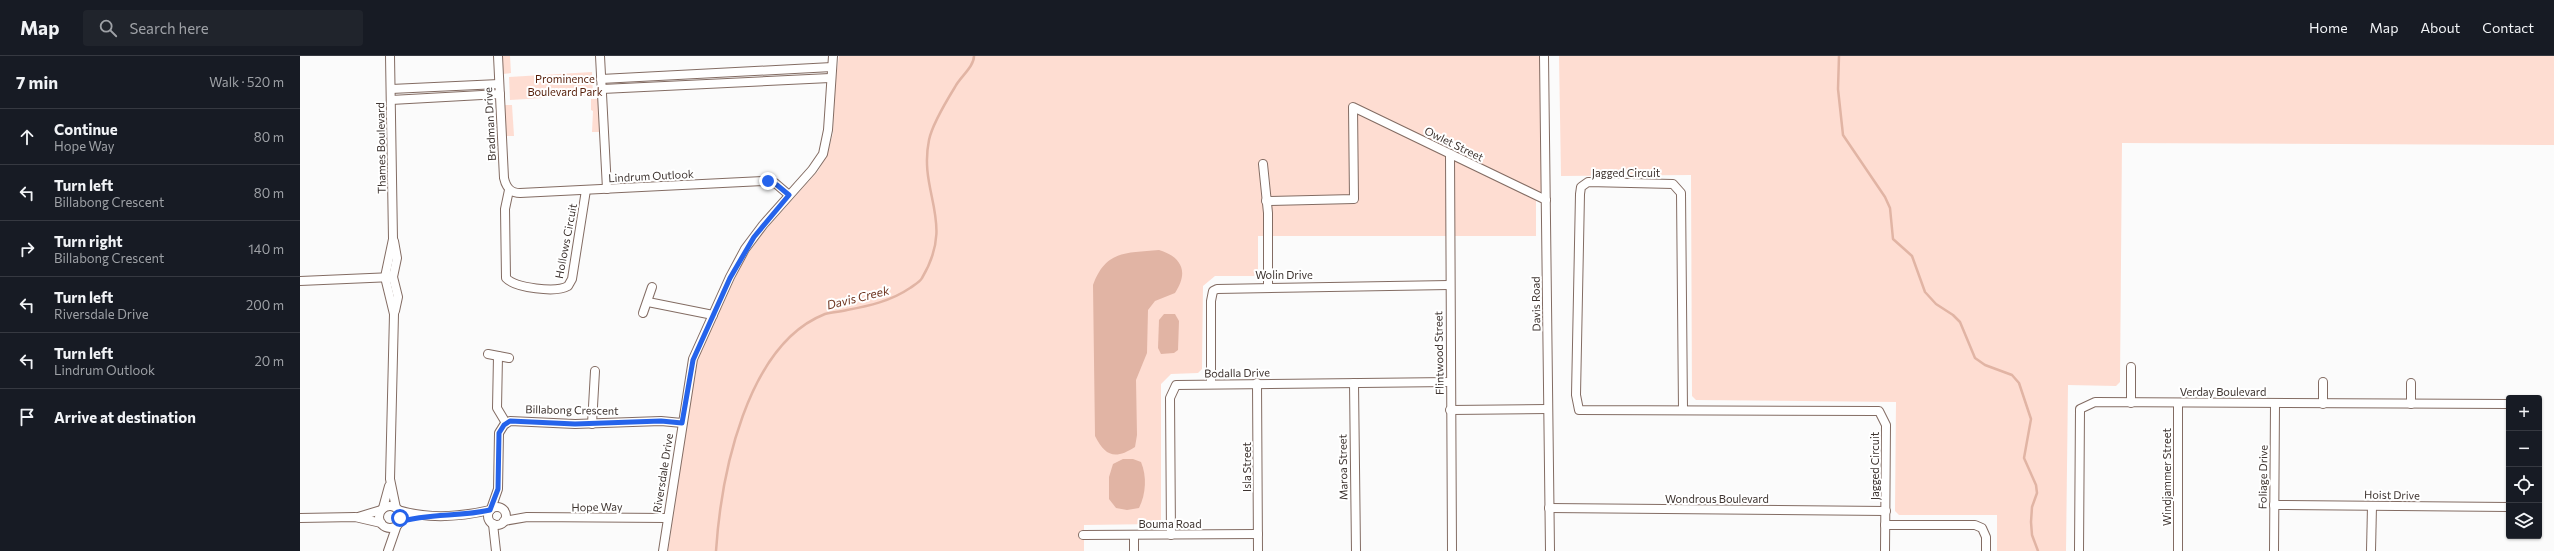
<!DOCTYPE html>
<meta charset="utf-8">
<style>
:root{--surface:#171b24;--page:#20242c;--text:#f1f3f6;--muted:#9ea1a6;--line:#363941}
body{margin:0;font-family:Commissioner,sans-serif;background:var(--page);color:var(--text)}
.controls{position:absolute;right:12px;bottom:12px;display:grid;overflow:hidden;border-radius:4px;box-shadow:0 1px 3px #0004}
.controls button{width:36px;height:36px;display:grid;place-items:center;padding:0;border:0;border-bottom:1px solid var(--line);background:var(--surface);color:var(--text);font:20px sans-serif}
.stop{position:absolute;width:12px;height:12px;margin:-9px;border:3px solid #2563eb;border-radius:50%;background:#fff}
.stop.end{background:#2563eb;border-color:#fff;box-shadow:0 1px 4px #0008}
.list{margin:0;padding:0;list-style:none}
h2{display:flex;justify-content:space-between;align-items:center;height:52px;margin:0;padding:0 16px;font-size:17px}
h2 small{font-size:13px;font-weight:400;color:var(--muted)}
.list li{display:grid;grid-template-columns:26px 1fr auto;gap:12px;align-items:center;box-sizing:border-box;height:56px;padding:0 16px;border-top:1px solid var(--line)}
.list b{display:block;font-size:15px;white-space:nowrap}
.list p{margin:0;font-size:13px;white-space:nowrap;color:var(--muted)}
.list em{font-size:13px;font-style:normal;color:var(--muted)}
.icon{flex:none;width:22px;height:22px;fill:none;stroke:currentColor;stroke-width:2;stroke-linecap:round;stroke-linejoin:round}
.map{position:relative;flex:none;width:2254px;height:495px;overflow:hidden}
header{display:flex;align-items:center;gap:24px;box-sizing:border-box;height:56px;padding:0 20px;background:var(--surface);border-bottom:1px solid var(--line)}
header strong{font-size:19px}
nav{display:flex;gap:22px;margin-inline-start:auto;font-size:14px}
.search{width:280px;height:36px;background:var(--page);display:flex;align-items:center;gap:10px;box-sizing:border-box;padding:0 14px;border-radius:4px;color:var(--muted);font-size:15px}
main{display:flex}
aside{flex:1;background:var(--surface)}
.map>svg:first-child{display:block}
.green{fill:#feddd2}
.water{fill:#e1b4a4}
.lines{fill:none;stroke-linecap:round;stroke-linejoin:round}
.stream{stroke:#e1b4a4;stroke-width:2.5}
.minor-casing{stroke:#836c63;stroke-width:10}
.minor{stroke:#fff;stroke-width:8}
.route{stroke:#2563eb;stroke-width:5}
.labels{text-anchor:middle;stroke-width:4;stroke-linejoin:round;paint-order:stroke}
.park-label{font-size:11px;fill:#541d08;stroke:#fff}
.street-label{font-size:11px;fill:#3e3430;stroke:#fff}
.water-label{font-size:12px;font-style:italic;fill:#6f3621;stroke:#fff}
</style>
<header>
<strong>Map</strong>
<div class="search"><svg class="icon" aria-label="search" viewBox="0 0 24 24"><circle cx="10" cy="10" r="6"/><path d="M15 15l6 6"/></svg>Search here</div>
<nav><a>Home</a><a>Map</a><a>About</a><a>Contact</a></nav>
</header>
<main>
<aside>
<h2>7 min<small>Walk · 520 m</small></h2>
<ul class="list">
<li><svg class="icon" aria-label="ahead" viewBox="0 0 24 24"><path d="M12 20V5M6 11l6-6 6 6"/></svg><div><b>Continue</b><p>Hope Way</p></div><em>80 m</em></li>
<li><svg class="icon" aria-label="left" viewBox="0 0 24 24"><path d="M17 20v-9H6M10 6l-5 5 5 5"/></svg><div><b>Turn left</b><p>Billabong Crescent</p></div><em>80 m</em></li>
<li><svg class="icon" aria-label="right" viewBox="0 0 24 24"><path d="M7 20v-9h11M14 6l5 5-5 5"/></svg><div><b>Turn right</b><p>Billabong Crescent</p></div><em>140 m</em></li>
<li><svg class="icon" aria-label="left" viewBox="0 0 24 24"><path d="M17 20v-9H6M10 6l-5 5 5 5"/></svg><div><b>Turn left</b><p>Riversdale Drive</p></div><em>200 m</em></li>
<li><svg class="icon" aria-label="left" viewBox="0 0 24 24"><path d="M17 20v-9H6M10 6l-5 5 5 5"/></svg><div><b>Turn left</b><p>Lindrum Outlook</p></div><em>20 m</em></li>
<li><svg class="icon" aria-label="arrive" viewBox="0 0 24 24"><path d="M6 21V4h12l-3 4 3 4H6"/></svg><div><b>Arrive at destination</b></div></li>
</ul>
</aside>
<div class="map">
<svg width="2254" height="495" viewBox="0 0 2254 495">
<rect width="100%" height="100%" fill="#fbfbfb"/>
<g class="green">
<path d="M202,0H210L211,17L203,18Z"/>
<path d="M539,0H1244L1246,144L1236,139V180H958V216L954,220H915L903,230L902,313L898,317L871,318L861,328V464L857,468L784,469V495H368L396,306L443,205L464,175L518,115L527,99L533,77L534,35Z"/>
<path d="M1259,0H2254V89L1822,87L1820,326L1816,330L1768,329L1766,495H1697V459H1599L1595,455L1596,346L1396,344L1392,340L1391,119L1261,120Z"/>
<path d="M292,16L293,39L210,44L209,21Z"/>
<path d="M291,43H298L300,76H292L293,55L291,54Z"/>
<path d="M204,49H212L214,80H206Z"/>
</g>
<g class="water">
<path d="M859,194C882,201 889,216 875,237L855,245L848,254L847,297L836,324L837,379L835,391C815,404 805,400 795,380L793,229C806,194 826,197 859,194Z"/>
<path d="M864,258H875L879,265L878,294L874,297L861,298L858,292L859,264Z"/>
<path d="M823,403H833L841,406C847,420 846,438 839,452L827,454L816,452L809,443V421L813,408Z"/>
</g>
<g class="lines">
<g class="stream">
<path d="M1539,0L1538,33L1543,79L1585,141L1590,152L1593,183L1612,200L1625,236L1636,248L1653,259L1660,266L1675,302L1685,309L1712,319L1719,327L1731,363L1724,402L1736,429L1737,437L1732,451L1731,466L1732,479L1738,495"/>
<path d="M416,495C421,420 446,289 525,258C532,256 540,256 547,254C569,250 591,245 610,232C614,229 620,226 622,222C656,165 618,138 629,84C632,69 647,44 655,31C660,21 674,11 674,0"/>
</g>
<g class="minor-casing">
<g id="minor">
<path d="M90,0L93,183L85,221L94,258L90,423L96,452"/>
<path d="M198,0L204,122C206,131 210,137 220,137L463,125L475,127L489,139"/>
<path d="M300,0L307,133"/>
<path d="M1244,0L1250,495"/>
<path d="M301,23L532,11"/>
<path d="M91,33L199,28"/>
<path d="M302,33L530,22"/>
<path d="M91,44L200,38"/>
<path d="M1150,98L1152,495"/>
<path d="M963,108L968,157V231"/>
<path d="M209,134L205,153L206,222C215,232 256,237 268,230L272,223L286,134"/>
<path d="M966,145L1054,143L1053,51L1246,144"/>
<path d="M94,185L97,202L93,221L98,241L95,255"/>
<path d="M0,225L93,221"/>
<path d="M348,246L413,259"/>
<path d="M343,257L352,231"/>
<path d="M188,298L209,302"/>
<path d="M198,300L197,352L206,367"/>
<path d="M957,327L958,495"/>
<path d="M1054,327L1056,495"/>
<path d="M911,328V245L913,235L917,233L1149,229"/>
<path d="M1831,347V311"/>
<path d="M1878,347V495"/>
<path d="M2023,348V326"/>
<path d="M2111,348V327"/>
<path d="M1150,354L1248,353"/>
<path d="M1383,354L1381,137L1373,128L1288,126L1281,131L1280,138L1276,339L1279,354L1579,355L1586,369L1585,495"/>
<path d="M292,368L295,315"/>
<path d="M1974,449L2209,451"/>
<circle cx="90" cy="461" r="11"/>
<circle cx="197" cy="460" r="9"/>
<path d="M83,452L89,430"/>
<path d="M1249,452L1586,455"/>
<path d="M191,453L198,433L199,377L204,369L210,365L275,368L361,365L382,367"/>
<path d="M98,454C127,463 160,461 190,454"/>
<path d="M58,461L81,454"/>
<path d="M0,462L55,461L81,467"/>
<path d="M204,465L227,461L367,462"/>
<path d="M193,468L196,495"/>
<path d="M1585,469H1675L1682,472L1686,481V495"/>
<path d="M783,479L958,478"/>
<path d="M834,479V495"/>
<path d="M871,479L870,342L876,329L1150,326"/>
<path d="M88,495L97,469"/>
<path d="M363,495L393,303L430,221L445,193L463,169L512,114L523,98L528,74L533,0"/>
<path d="M1779,495L1780,353L1795,346L2209,348"/>
<path d="M1974,495L1975,348"/>
<path d="M2071,495L2072,450"/>
</g>
</g>
<use href="#minor" class="minor"/>
</g>
<g class="lines">
<path class="route" d="M100,462L99,466C129,457 159,461 190,454L198,433L199,377L204,369L210,365L275,368L361,365L382,367L393,304L430,222L454,181L489,139L477,129L468,125"/>
</g>
<g class="labels">
<g class="park-label">
<text x="265" y="27">Prominence<tspan x="265" dy="13">Boulevard Park</tspan></text>
</g>
<g class="street-label">
<text transform="translate(190 68) rotate(-93)" y="4">Bradman Drive</text>
<text transform="translate(1154 88) rotate(26)" y="4">Owlet Street</text>
<text transform="translate(81 92) rotate(-91)" y="4">Thames Boulevard</text>
<text x="1326" y="121">Jagged Circuit</text>
<text transform="translate(351 120) rotate(-3)" y="4">Lindrum Outlook</text>
<text transform="translate(266 185) rotate(-79)" y="4">Hollows Circuit</text>
<text x="984" y="223">Wolin Drive</text>
<text transform="translate(1236 248) rotate(-91)" y="4">Davis Road</text>
<text transform="translate(1139 297) rotate(-91)" y="4">Flintwood Street</text>
<text transform="translate(937 317) rotate(-1)" y="4">Bodalla Drive</text>
<text x="1923" y="340">Verday Boulevard</text>
<text transform="translate(272 354) rotate(1)" y="4">Billabong Crescent</text>
<text transform="translate(1575 410) rotate(-90)" y="4">Jagged Circuit</text>
<text transform="translate(947 411) rotate(-90)" y="4">Isla Street</text>
<text transform="translate(1043 411) rotate(-91)" y="4">Maroa Street</text>
<text transform="translate(363 417) rotate(-81)" y="4">Riversdale Drive</text>
<text transform="translate(1867 421) rotate(-90)" y="4">Windjammer Street</text>
<text transform="translate(1963 421) rotate(-89)" y="4">Foliage Drive</text>
<text transform="translate(2092 439) rotate(1)" y="4">Hoist Drive</text>
<text x="1417" y="447">Wondrous Boulevard</text>
<text transform="translate(297 451) rotate(-1)" y="4">Hope Way</text>
<text x="870" y="472">Bouma Road</text>
</g>
<g class="water-label">
<text transform="translate(558 242) rotate(-14)" y="4">Davis Creek</text>
</g>
</g>
</svg>
<div class="controls">
<button>+</button>
<button>−</button>
<button><svg class="icon" aria-label="locate" viewBox="0 0 24 24"><circle cx="12" cy="12" r="6"/><path d="M12 2v4M12 18v4M2 12h4M18 12h4"/></svg></button>
<button><svg class="icon" aria-label="layers" viewBox="0 0 24 24"><path d="M12 4l9 5-9 5-9-5zM3 14l9 5 9-5"/></svg></button>
</div>
<div class="stop" style="left:100px;top:462px"></div>
<div class="stop end" style="left:468px;top:125px"></div>
</div>
</main>
